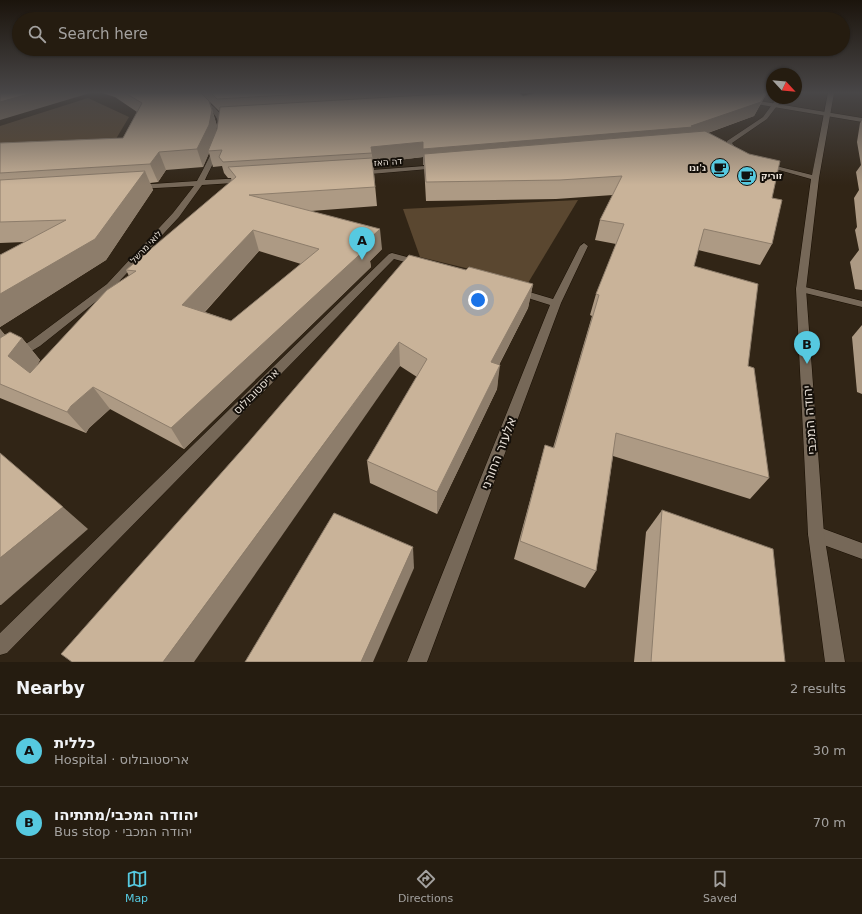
<!DOCTYPE html>
<meta charset="utf-8">
<style>
:root{--surface:#251c10;--page:#31291e;--text:#f1f3f6;--muted:#a3a19f;--line:#423a30;--accent:#56c9e0}
body{margin:0;font-family:"DejaVu Sans","Noto Sans Hebrew",sans-serif;background:var(--page);color:var(--text)}
.compass{position:absolute;left:766px;top:68px;width:36px;height:36px;border-radius:50%;background:var(--surface);box-shadow:0 1px 3px #0004;rotate:116deg}
.you{position:absolute;left:478px;top:300px;width:14px;height:14px;margin:-10px;border:3px solid #fff;border-radius:50%;background:#1a73e8;box-shadow:0 0 0 6px #1a73e833}
.badge{display:grid;place-items:center;width:26px;height:26px;border-radius:50%;background:var(--accent);color:#111;font-size:13px;font-weight:700}
.pin{position:absolute;translate:-50% -33px;filter:drop-shadow(0 1px 2px #0008)}
.pin::after{content:'';position:absolute;top:21px;width:14px;height:12px;background:inherit;clip-path:polygon(0 0,100% 0,50% 100%)}
.list{margin:0;padding:0;list-style:none}
h2{display:flex;justify-content:space-between;align-items:center;height:52px;margin:0;padding:0 16px;font-size:17px}
h2 small{font-size:13px;font-weight:400;color:var(--muted)}
.list li{display:grid;grid-template-columns:26px 1fr auto;gap:12px;align-items:center;box-sizing:border-box;height:72px;padding:0 16px;border-top:1px solid var(--line)}
.list b{display:block;font-size:15px;white-space:nowrap}
.list p{margin:0;font-size:13px;white-space:nowrap;color:var(--muted)}
.list em{font-size:13px;font-style:normal;color:var(--muted)}
.icon{flex:none;width:22px;height:22px;fill:none;stroke:currentColor;stroke-width:2;stroke-linecap:round;stroke-linejoin:round}
.map{position:relative;flex:none;width:862px;height:662px;overflow:hidden}
.search{position:absolute;background:var(--surface);box-shadow:0 1px 3px #0004;left:12px;right:12px;top:12px;height:44px;display:flex;align-items:center;gap:10px;box-sizing:border-box;padding:0 14px;border-radius:22px;color:var(--muted);font-size:15px}
.sheet{height:196px;background:var(--surface)}
nav{display:flex;justify-content:space-around;align-items:center;box-sizing:border-box;height:56px;border-top:1px solid var(--line);background:var(--surface);font-size:11px;color:var(--muted)}
nav a{display:grid;justify-items:center;gap:2px}
nav .on{color:var(--accent)}
.map>svg:first-child{display:block}
.green{fill:#5a4730}
.lines{fill:none;stroke-linecap:round;stroke-linejoin:round}
.minor-casing{stroke:#180e02;stroke-width:1}
.tertiary-casing{stroke:#180e02;stroke-width:1}
.minor{fill:#766858;fill-rule:evenodd}
.tertiary{fill:#766858;fill-rule:evenodd}
.wall{fill:#ad9a84;fill-rule:evenodd}
.shaded-wall{fill:#8d7d6b}
.building{fill:#c9b399;stroke:#8d7d6b;fill-rule:evenodd}
.labels{text-anchor:middle;stroke-width:4;stroke-linejoin:round;paint-order:stroke}
.far-street-label{font-size:9px;fill:#e6ded5;stroke:#140f09}
.far-poi-label{font-size:9px;font-weight:bold;fill:#e6ded5;stroke:#140f09;text-anchor:end}
.street-label{font-size:11px;fill:#e6ded5;stroke:#140f09}
.near-street-label{font-size:13px;fill:#e6ded5;stroke:#140f09}
</style>
<div class="map">
<svg width="862" height="662" viewBox="0 0 862 662">
<rect width="100%" height="100%" fill="#312516"/>
<g class="green">
<path d="M88,98L129,117L110,149H0V126Z"/>
<path d="M578,200L528,283L420,257L403,209Z"/>
</g>
<g class="lines">
<g class="minor-casing">
<g id="minor">
<path d="M195,93H199C205,99 220,111 223,118C229,135 212,165 205,180L246,178L250,180L249,182L202,185L179,217L113,288L40,346L0,370V360L32,340L107,284L173,213L194,186L137,189L133,187L137,185L197,181C205,166 223,135 217,119C214,111 200,101 195,93Z"/>
<path d="M747,99L862,118V122L745,102Z"/>
<path d="M438,165L441,167L440,168L359,175L355,173L359,171Z"/>
<path d="M584,243L588,246L561,303L427,662H407L550,305L512,293L511,291L516,288L553,299L580,246Z"/>
<path d="M392,253L422,261L424,263L419,266L394,259L7,653L0,655V633L389,254Z"/>
<path d="M801,286L862,301V307L797,291L796,289L797,287Z"/>
<path d="M816,526L862,543V559L810,540L808,534L810,528Z"/>
</g>
</g>
<g class="tertiary-casing">
<g id="tertiary">
<path d="M828,93H834L819,178L806,289L824,534L845,662H825L808,534L796,289L811,179L761,165L764,163L812,175Z"/>
<path d="M777,98H783L767,119L732,143L735,147L742,153V155C734,156 727,148 727,141L763,117Z"/>
</g>
</g>
<use href="#minor" class="minor"/>
<use href="#tertiary" class="tertiary"/>
</g>
<g class="wall">
<path d="M102,93H519L523,96L536,93H767L754,116L708,133L772,198V244L760,265L698,250L694,266L748,366L769,478L750,499L613,456L596,571L585,588L514,559L545,445L553,448L592,316L590,315L596,294L616,244L595,240L600,220L613,195L556,199L426,201L424,165H423V157L373,163L377,206L311,211L382,249L370,261L371,267L184,449L110,409L89,428L86,433L0,398V329L5,335L22,338L40,360L36,367L129,276L126,270L232,181L231,178H228L224,173L222,166L213,167L209,153L203,167L166,170L158,182L150,183L153,190L106,260L0,327V255L25,242L0,243V143L123,138L137,112L115,97ZM210,102L220,112L217,129L215,134L217,126ZM259,251L301,264L231,321L205,312Z"/>
<path d="M862,120V290L855,289L850,262L859,250L855,230L857,227L854,198L859,190L856,172L861,165L857,142L860,123Z"/>
<path d="M466,270L533,284L528,308L499,365L497,389L437,514L370,483L367,461L417,377L400,366L72,662Z"/>
<path d="M862,325V394L857,392L852,337Z"/>
<path d="M662,510L785,662H634L646,532Z"/>
</g>
<g class="shaded-wall">
<path d="M32,93H90L0,120V102Z"/>
<path d="M766,93L754,116L688,140L424,154V165H423V149L691,126Z"/>
<path d="M209,101L217,126L214,142L208,151L209,153L203,167L197,149Z"/>
<path d="M423,142V157L373,163L371,147Z"/>
<path d="M159,152L166,170L158,182L150,164Z"/>
<path d="M145,171L153,190L106,260L0,327V294Z"/>
<path d="M380,229L382,249L370,261L371,267L184,449L171,428Z"/>
<path d="M253,230L259,251L192,326L182,305Z"/>
<path d="M533,284L528,308L488,386L491,362Z"/>
<path d="M0,329L15,347L22,338L40,360L28,379L0,358Z"/>
<path d="M399,342L400,366L194,662H163Z"/>
<path d="M500,365L497,389L437,514V492Z"/>
<path d="M93,387L110,409L89,428L86,433L67,412L71,406Z"/>
<path d="M63,507L88,529L1,605H0V558Z"/>
<path d="M413,547L414,568L373,662H361Z"/>
</g>
<g class="building">
<path d="M0,93H32L0,102Z"/>
<path d="M125,93H201L209,101L212,110L209,125L197,149L159,152L150,164L0,173V143L123,138L142,103Z"/>
<path d="M211,93H323L217,99Z"/>
<path d="M460,93H519L523,96L536,93H766L761,102L691,126L693,127L423,149V142L371,147L372,153L223,162L219,157L222,150L208,151L217,129L220,107Z"/>
<path d="M705,131L749,154L780,161L772,198L782,200L772,244L704,229L694,266L758,284L748,366L754,368L769,478L616,433L596,571L520,541L545,445L554,448L599,295L596,294L624,224L600,220L622,176L560,180L426,182L424,154Z"/>
<path d="M372,158L375,187L249,195L380,229L363,245L369,246L171,428L93,387L71,406L67,412L0,384V338L10,332L22,338L8,356L30,373L107,290L136,271L126,270L236,177L228,167ZM253,230L319,249L231,321L182,305Z"/>
<path d="M145,171L95,239L0,294V255L66,220L0,222V180Z"/>
<path d="M409,255L466,270L469,267L533,284L491,362L500,365L437,492L367,461L427,359L399,342L163,662H72L61,654L247,444Z"/>
<path d="M0,453L63,507L0,558Z"/>
<path d="M662,510L773,549L785,662H651Z"/>
<path d="M334,513L413,547L361,662H245Z"/>
</g>
<linearGradient id="sky" x2="0" y2="1"><stop stop-color="#1b140c"/><stop offset="0.5" stop-color="#484647"/><stop offset="1" stop-color="#484647" stop-opacity="0"/></linearGradient>
<rect width="862" height="185" fill="url(#sky)"/>
<defs>
<g id="cafe-disc" transform="scale(1)"><circle r="9.5" fill="#56c9e0" stroke="#140f09"/><path d="M-5.5-4.5H6V0H3Q3 3.5 0 3.5H-2.5Q-5.5 3.5-5.5 0ZM3-3.2v2h1.7v-2ZM-6 4.5H4V6H-6Z" fill="#111"/></g>
</defs>
<g fill-rule="evenodd">
<use href="#cafe-disc" x="720" y="168"/>
<use href="#cafe-disc" x="747" y="176"/>
</g>
<g class="labels">
<g class="far-street-label">
<text transform="translate(388 162) rotate(-4)" y="3">דה האז</text>
<text transform="translate(146 247) rotate(-47)" y="3">לואי מרשל</text>
</g>
<g class="far-poi-label">
<text x="706" y="171">ג'ונו</text>
<text x="761" y="179" text-anchor="start">זוריק</text>
</g>
<g class="street-label">
<text transform="translate(256 391) rotate(-45)" y="4">אריסטובולוס</text>
</g>
<g class="near-street-label">
<text transform="translate(809 420) rotate(-94)" y="5">יהודה המכבי</text>
<text transform="translate(498 453) rotate(-69)" y="5">אלעזר החורני</text>
</g>
</g>
</svg>
<svg class="compass" viewBox="-18 -18 36 36"><path d="M0-13l5 13h-10z" fill="#e53935"/><path d="M0 13l5-13h-10z" fill="#a3a19f"/></svg>
<div class="you"></div>
<div class="pin badge" style="left:362px;top:260px">A</div>
<div class="pin badge" style="left:807px;top:364px">B</div>
<div class="search"><svg class="icon" aria-label="search" viewBox="0 0 24 24"><circle cx="10" cy="10" r="6"/><path d="M15 15l6 6"/></svg>Search here</div>
</div>
<section class="sheet">
<h2>Nearby<small>2 results</small></h2>
<ul class="list">
<li><span class="badge">A</span><div><b>כללית</b><p>Hospital · אריסטובולוס</p></div><em>30 m</em></li>
<li><span class="badge">B</span><div><b>יהודה המכבי/מתתיהו</b><p>Bus stop · יהודה המכבי</p></div><em>70 m</em></li>
</ul>
</section>
<nav>
<a class="on"><svg class="icon" aria-label="map" viewBox="0 0 24 24"><path d="M3 6l6-2 6 2 6-2v14l-6 2-6-2-6 2zM9 4v14M15 6v14"/></svg>Map</a>
<a><svg class="icon" aria-label="directions" viewBox="0 0 24 24"><path d="M12 3l9 9-9 9-9-9zM9 14v-3h6M13 9l2 2-2 2"/></svg>Directions</a>
<a><svg class="icon" aria-label="saved" viewBox="0 0 24 24"><path d="M7 4h10v16l-5-4-5 4z"/></svg>Saved</a>
</nav>
